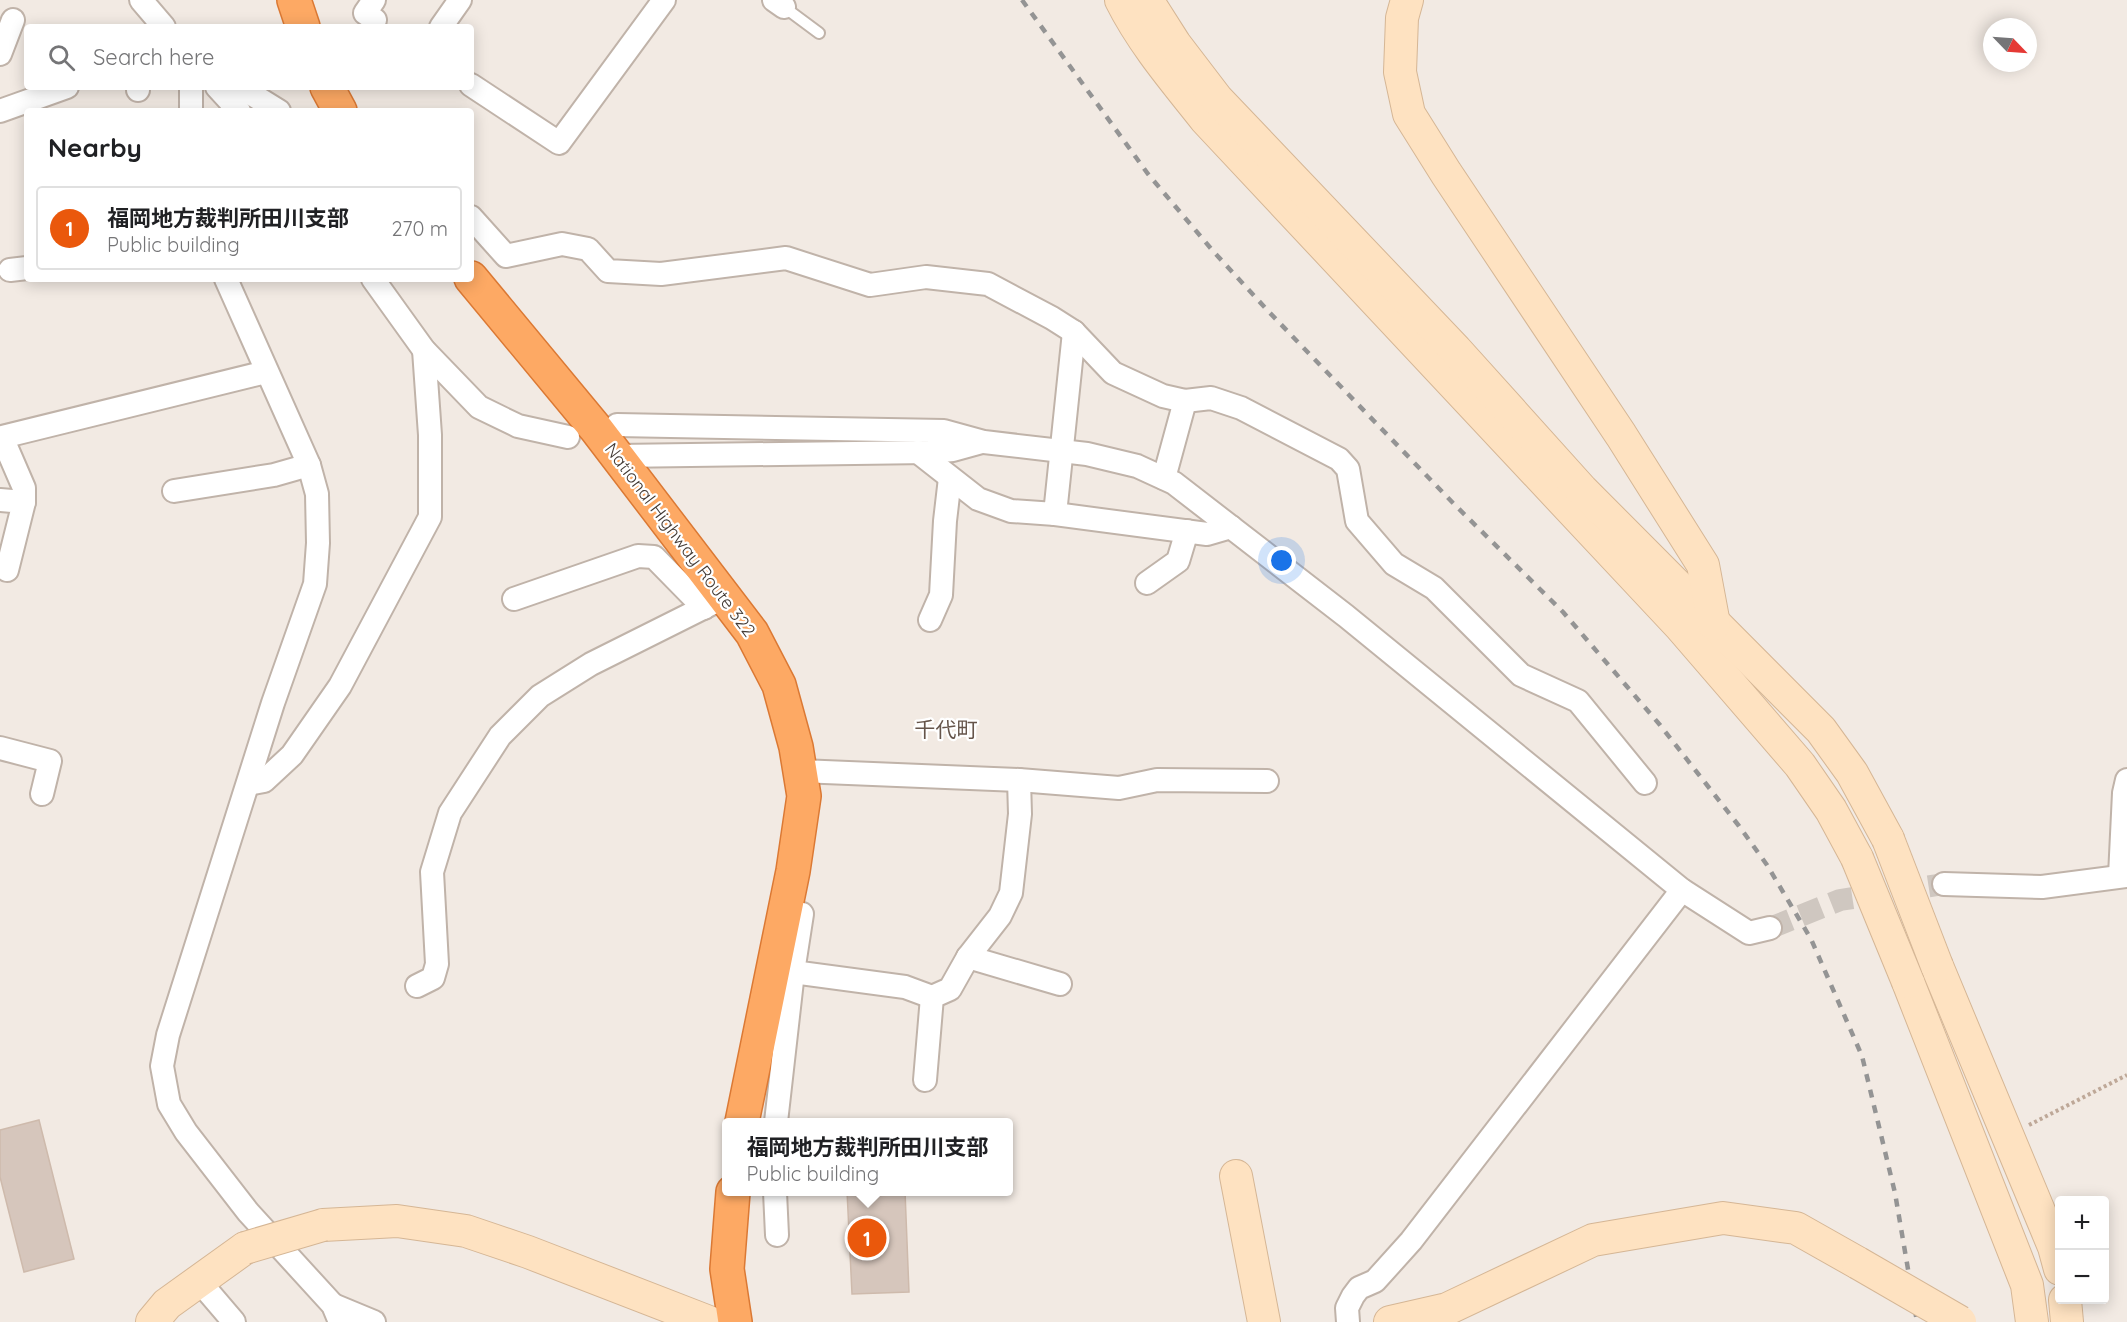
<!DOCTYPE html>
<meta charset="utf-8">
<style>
:root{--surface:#fff;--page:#f2f2f2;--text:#202124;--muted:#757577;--line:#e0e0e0;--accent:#ea580c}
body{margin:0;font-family:Quicksand,"Noto Sans JP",sans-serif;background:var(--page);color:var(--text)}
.controls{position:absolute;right:18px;bottom:18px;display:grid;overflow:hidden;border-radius:6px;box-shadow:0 3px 15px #0003}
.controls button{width:54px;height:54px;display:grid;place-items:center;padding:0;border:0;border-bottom:2px solid var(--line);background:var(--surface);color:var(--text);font:30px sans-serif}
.compass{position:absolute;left:1983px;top:18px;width:54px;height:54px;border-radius:50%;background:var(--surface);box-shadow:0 3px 15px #0003;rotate:115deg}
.you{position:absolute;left:1282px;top:561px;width:21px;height:21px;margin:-15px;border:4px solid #fff;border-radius:50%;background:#1a73e8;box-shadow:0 0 0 9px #1a73e833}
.badge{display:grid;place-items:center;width:39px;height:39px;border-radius:50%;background:var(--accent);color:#fff;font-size:20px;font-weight:700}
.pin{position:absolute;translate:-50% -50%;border:3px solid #fff;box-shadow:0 2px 6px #0006}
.popup{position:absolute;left:722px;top:1118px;width:291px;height:78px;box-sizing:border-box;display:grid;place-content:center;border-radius:6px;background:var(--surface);filter:drop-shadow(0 2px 4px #0005);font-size:20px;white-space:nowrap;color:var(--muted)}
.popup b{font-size:22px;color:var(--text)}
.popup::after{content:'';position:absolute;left:50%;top:100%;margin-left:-12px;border:12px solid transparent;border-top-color:var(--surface)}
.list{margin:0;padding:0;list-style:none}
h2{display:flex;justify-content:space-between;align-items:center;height:78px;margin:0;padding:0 24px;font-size:26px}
h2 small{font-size:20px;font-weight:400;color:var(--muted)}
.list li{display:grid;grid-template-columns:39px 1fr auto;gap:18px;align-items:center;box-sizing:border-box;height:84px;margin:0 12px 12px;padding:0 12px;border:2px solid var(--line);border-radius:6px}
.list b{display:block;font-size:22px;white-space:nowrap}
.list p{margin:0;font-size:20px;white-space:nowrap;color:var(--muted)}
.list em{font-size:20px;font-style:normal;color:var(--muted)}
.icon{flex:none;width:33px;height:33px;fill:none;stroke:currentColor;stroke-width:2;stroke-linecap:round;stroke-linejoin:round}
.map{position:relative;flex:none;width:2127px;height:1322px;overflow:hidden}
.search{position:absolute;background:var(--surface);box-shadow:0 3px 15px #0003;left:24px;top:24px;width:450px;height:66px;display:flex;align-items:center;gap:15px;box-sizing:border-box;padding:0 21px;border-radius:6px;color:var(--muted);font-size:22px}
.panel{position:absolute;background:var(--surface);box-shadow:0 3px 15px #0003;left:24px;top:108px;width:450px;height:174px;border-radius:6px}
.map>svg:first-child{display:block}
.building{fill:#d6c6bc;stroke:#cebaac;stroke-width:1.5}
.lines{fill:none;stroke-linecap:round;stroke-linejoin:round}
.street-tunnel{stroke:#cfc7c0;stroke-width:22;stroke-dasharray:22 11;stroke-linecap:butt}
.lane-casing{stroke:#c0b3a9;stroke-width:14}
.street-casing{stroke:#c0b3a9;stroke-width:26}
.secondary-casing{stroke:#d5b695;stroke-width:34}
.highway-casing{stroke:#db7934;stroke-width:36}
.path{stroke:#bea898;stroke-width:4;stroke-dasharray:3 3;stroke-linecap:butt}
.lane{stroke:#fff;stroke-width:10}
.street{stroke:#fff;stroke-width:22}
.secondary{stroke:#fee2c1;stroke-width:32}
.highway{stroke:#fda964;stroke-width:33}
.rail{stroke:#949494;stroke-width:4.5;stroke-dasharray:8 8;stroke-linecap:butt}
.secondary-bridge-casing{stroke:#d5b695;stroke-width:34;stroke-linecap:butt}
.secondary-bridge{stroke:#fee2c1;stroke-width:32}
.labels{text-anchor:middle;stroke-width:4.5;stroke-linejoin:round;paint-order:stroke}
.street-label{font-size:18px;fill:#433a34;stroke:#fff}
.quarter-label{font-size:21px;fill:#66554b;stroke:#fff}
</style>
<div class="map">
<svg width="2127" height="1322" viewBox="0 0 2127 1322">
<rect width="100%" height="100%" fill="#f2eae3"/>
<g class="building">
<path d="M39,1120L74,1259L24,1272L0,1177V1130Z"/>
<path d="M847,1191H905L909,1292L852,1294Z"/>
</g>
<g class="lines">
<path class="street-tunnel" d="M1770,928L1840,900L1944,884"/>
<g class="lane-casing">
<path id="lane" d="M784,7L819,33"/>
</g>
<g class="street-casing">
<g id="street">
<path d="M141,0L164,27"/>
<path d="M374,0L365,13L375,20"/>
<path d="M774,0L784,7"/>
<path d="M441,27L460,0"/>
<path d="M0,54L13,20"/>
<path d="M471,85L559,143L664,0"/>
<path d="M191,87V111"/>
<path d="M217,87L239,111"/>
<path d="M240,87L279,111"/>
<path d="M138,90V87"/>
<path d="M0,111L67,87"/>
<path d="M471,217L506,256L562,244L588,249L608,271L661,274L786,258L870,285L926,277L988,284L1052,318L1074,332L1113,373L1163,396L1185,401L1164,478"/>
<path d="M10,270L27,268"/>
<path d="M226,279L309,465L317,494L318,543L315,584L273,703L168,1035L162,1066L169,1104L186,1132L248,1212L333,1305L340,1322"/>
<path d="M373,279L424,350L479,407L518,426L568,437"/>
<path d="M1185,401L1211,398L1241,408L1339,459L1348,469L1357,521L1394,564L1434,588L1521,675L1578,701L1645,783"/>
<path d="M617,425L944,431L984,442L1087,454L1137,466L1174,483L1346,616L1682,890L1749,933L1770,928"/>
<path d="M918,452L978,499L1011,511L1055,514L1074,332"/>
<path d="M617,456L929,452L953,450L982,442"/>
<path d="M174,491L274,475L309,465"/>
<path d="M0,500L24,502L7,570"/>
<path d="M24,502V488L2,437L266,372"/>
<path d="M1055,514L1207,534L1231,527"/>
<path d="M1147,583L1178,561L1187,531"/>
<path d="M514,599L638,556L654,557L704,608"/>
<path d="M930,620L941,595L945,521L950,478"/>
<path d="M0,748L50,761L42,794"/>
<path d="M800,771L1019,780L1119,788L1157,780L1267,781"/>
<path d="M248,784L264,781L292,755L340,686L430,517V435L424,350"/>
<path d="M2120,876L2124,793L2127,780"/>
<path d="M1944,884L2042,887L2127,876"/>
<path d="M785,912L802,914L793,972L905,987L932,997"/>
<path d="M968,957L1060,984"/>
<path d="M417,986L433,978L437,964L432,872L450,813L500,736L540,696L591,664L725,597"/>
<path d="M925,1080L932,997L950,989L968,957L1000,916L1011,893L1020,814L1019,780"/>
<path d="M776,1122L793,972"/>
<path d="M775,1192L777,1235"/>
<path d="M199,1281L234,1322"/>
<path d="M333,1305L374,1322"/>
<path d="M1348,1322L1347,1308L1353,1296L1359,1288L1375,1281L1411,1241L1682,890"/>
</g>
</g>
<g class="secondary-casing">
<g id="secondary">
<path d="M1121,0C1143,44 1176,82 1206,120L1680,626L1800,765L1831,810L1857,858"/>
<path d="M1147,0L1175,44L1217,99L1456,350L1582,490L1821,730L1852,773L1888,839"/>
<path d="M1407,0L1402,18L1400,72L1409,114L1446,173L1621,435L1703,565L1714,624"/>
<path d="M1937,966L2054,1247L2060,1269"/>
<path d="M1908,982L2027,1285L2032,1322"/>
<path d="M1236,1176L1264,1322"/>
<path d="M323,1225L397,1221L466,1231L528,1252L709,1322"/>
<path d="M2065,1300L2067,1322"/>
<path d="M152,1322L167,1304L245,1248"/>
<path d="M1390,1322L1447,1309L1593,1240L1723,1218L1796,1228L1858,1263"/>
</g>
</g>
<g class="highway-casing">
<g id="highway">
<path d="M294,0L303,27"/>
<path d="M327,87L340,111"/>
<path d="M471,278L597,430L752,633L779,685L796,747L804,796L793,871L742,1122"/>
<path d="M733,1192L727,1269L735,1322"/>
</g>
</g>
<path class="path" d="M2029,1125L2127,1075"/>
<use href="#lane" class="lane"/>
<use href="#street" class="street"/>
<use href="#secondary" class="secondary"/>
<use href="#highway" class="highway"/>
<path class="rail" d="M1022,0L1148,174L1213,251L1269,312L1453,503L1563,612L1660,725L1739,826L1767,865L1811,939L1862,1056L1895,1193L1917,1322"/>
<g class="secondary-bridge-casing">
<g id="secondary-bridge">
<path d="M1888,839L1937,966"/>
<path d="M1857,858L1908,982"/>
<path d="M245,1248L323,1225"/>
<path d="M1858,1263L1960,1322"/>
</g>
</g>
<use href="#secondary-bridge" class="secondary-bridge"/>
</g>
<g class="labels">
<g class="street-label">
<text transform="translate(680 540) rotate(53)" y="6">National Highway Route 322</text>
</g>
<g class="quarter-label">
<text x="946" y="737">千代町</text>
</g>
</g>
</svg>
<div class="controls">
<button>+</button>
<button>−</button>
</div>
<svg class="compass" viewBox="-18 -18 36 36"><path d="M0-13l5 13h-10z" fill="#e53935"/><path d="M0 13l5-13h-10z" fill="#757577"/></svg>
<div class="you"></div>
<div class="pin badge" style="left:867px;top:1238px">1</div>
<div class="popup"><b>福岡地方裁判所田川支部</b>Public building</div>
<div class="search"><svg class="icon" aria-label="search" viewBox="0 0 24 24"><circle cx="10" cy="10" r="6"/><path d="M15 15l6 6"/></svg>Search here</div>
<section class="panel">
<h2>Nearby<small></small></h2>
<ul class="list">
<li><span class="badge">1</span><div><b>福岡地方裁判所田川支部</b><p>Public building</p></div><em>270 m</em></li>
</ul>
</section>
</div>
